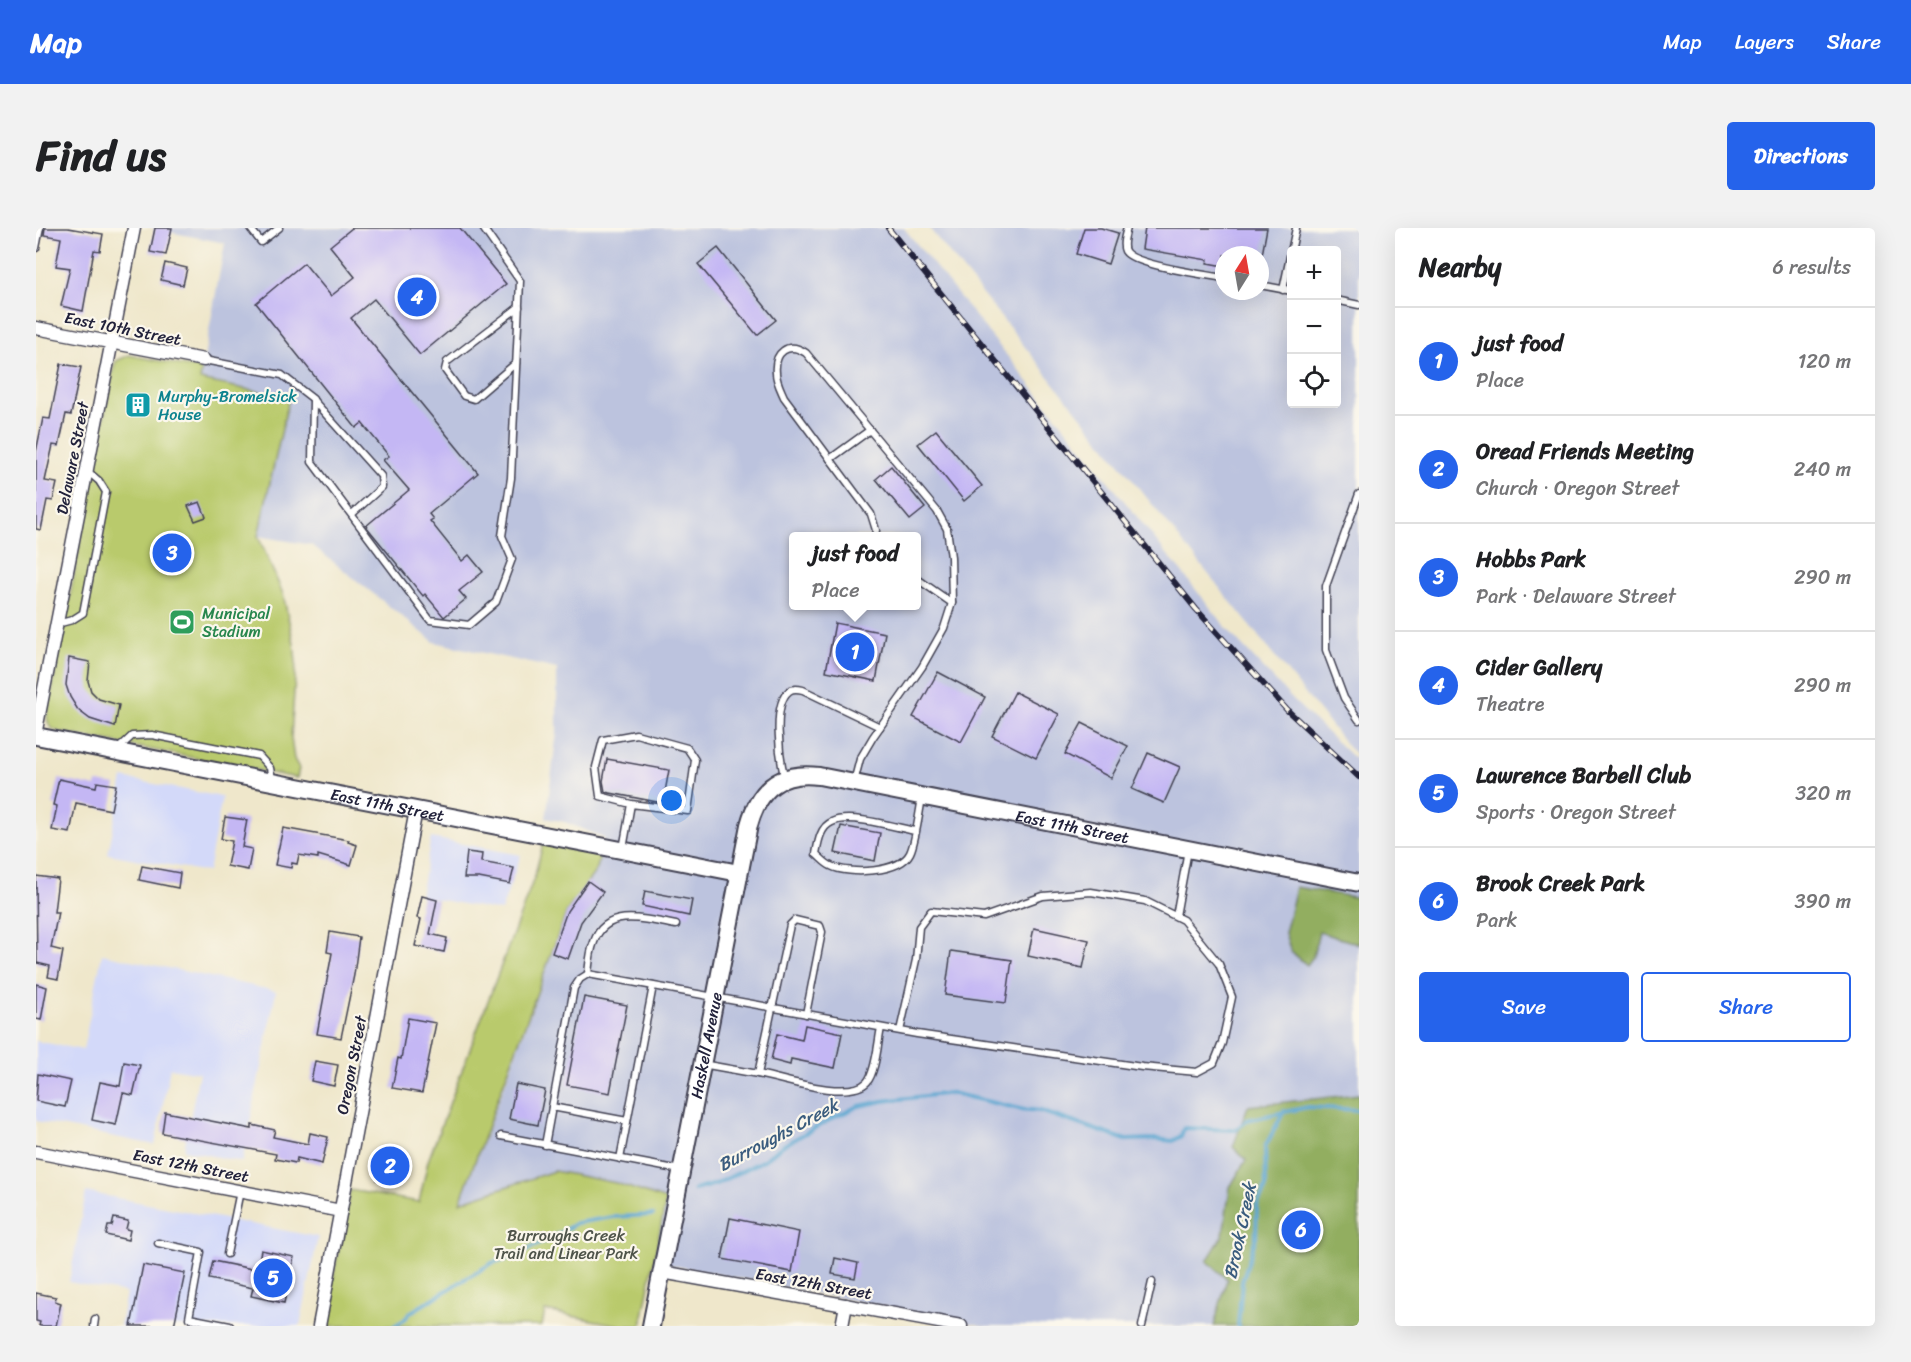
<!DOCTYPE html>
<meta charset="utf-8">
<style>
:root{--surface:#fff;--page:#f2f2f2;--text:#202124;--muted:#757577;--line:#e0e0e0;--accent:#2563eb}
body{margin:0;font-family:Sriracha,sans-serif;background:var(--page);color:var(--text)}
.controls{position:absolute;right:18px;top:18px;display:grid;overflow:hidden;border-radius:6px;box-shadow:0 6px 24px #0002}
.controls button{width:54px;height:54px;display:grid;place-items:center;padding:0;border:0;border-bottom:2px solid var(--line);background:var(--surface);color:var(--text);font:30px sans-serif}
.compass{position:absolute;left:1179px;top:18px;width:54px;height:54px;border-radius:50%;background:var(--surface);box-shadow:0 6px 24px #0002;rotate:11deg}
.you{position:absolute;left:636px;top:573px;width:21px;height:21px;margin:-15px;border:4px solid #fff;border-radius:50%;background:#1a73e8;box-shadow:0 0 0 9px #1a73e833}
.badge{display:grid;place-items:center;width:39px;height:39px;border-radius:50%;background:var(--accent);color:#fff;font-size:20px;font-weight:700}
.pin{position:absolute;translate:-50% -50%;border:3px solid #fff;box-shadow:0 2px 6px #0006}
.popup{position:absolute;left:753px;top:304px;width:132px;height:78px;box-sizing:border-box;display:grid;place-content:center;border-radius:6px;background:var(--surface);filter:drop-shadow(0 2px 4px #0005);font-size:20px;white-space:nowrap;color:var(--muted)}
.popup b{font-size:22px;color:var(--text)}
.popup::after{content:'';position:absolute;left:50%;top:100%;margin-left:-12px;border:12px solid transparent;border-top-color:var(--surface)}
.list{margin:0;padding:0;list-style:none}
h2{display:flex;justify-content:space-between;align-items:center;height:78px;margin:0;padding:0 24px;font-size:26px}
h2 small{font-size:20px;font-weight:400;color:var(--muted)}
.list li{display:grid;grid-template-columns:39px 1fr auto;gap:18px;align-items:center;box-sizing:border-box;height:108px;padding:0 24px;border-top:2px solid var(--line)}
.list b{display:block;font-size:22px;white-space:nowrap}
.list p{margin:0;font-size:20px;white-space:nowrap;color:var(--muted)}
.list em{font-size:20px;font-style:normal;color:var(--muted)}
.actions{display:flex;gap:12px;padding:18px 24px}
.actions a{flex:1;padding:14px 0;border:2px solid var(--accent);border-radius:6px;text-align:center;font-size:21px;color:var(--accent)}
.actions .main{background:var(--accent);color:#fff}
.icon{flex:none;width:33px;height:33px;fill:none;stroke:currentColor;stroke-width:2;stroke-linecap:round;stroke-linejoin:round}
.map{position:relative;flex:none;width:1323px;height:1098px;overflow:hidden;border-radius:6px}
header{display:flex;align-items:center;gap:36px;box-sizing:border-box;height:84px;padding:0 30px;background:var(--accent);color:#fff}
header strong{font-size:28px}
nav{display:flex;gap:33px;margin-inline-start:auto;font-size:21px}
.intro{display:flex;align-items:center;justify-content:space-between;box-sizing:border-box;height:144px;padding:0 36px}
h1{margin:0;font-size:42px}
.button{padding:15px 27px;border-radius:6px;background:var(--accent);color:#fff;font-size:21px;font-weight:700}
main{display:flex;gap:36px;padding:0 36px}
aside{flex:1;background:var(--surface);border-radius:6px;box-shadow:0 6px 24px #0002}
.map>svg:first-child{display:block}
.built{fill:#d3d9f9}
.industrial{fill:#bcc3de;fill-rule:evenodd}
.green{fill:#b9ca6c;stroke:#6e7654;stroke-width:1.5}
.forest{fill:#92ae60;stroke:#5a684e;stroke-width:1.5}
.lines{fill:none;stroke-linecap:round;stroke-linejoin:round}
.stream{stroke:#58a4d0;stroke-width:4}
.building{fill:#c4b7f4}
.lane-casing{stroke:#414051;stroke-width:9}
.street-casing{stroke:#414051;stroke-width:15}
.secondary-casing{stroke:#414051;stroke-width:20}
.lane{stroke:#fff;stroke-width:6}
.street{stroke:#fff;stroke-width:12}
.secondary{stroke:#fff;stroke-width:16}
.rail-casing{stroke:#22223b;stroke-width:6}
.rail{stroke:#fbf7ec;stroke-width:4;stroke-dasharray:11;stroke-linecap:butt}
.labels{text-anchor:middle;stroke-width:4.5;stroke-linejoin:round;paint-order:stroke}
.street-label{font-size:16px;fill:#22223b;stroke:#fbf7ec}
.culture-label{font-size:16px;fill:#0d838f;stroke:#fbf7ec;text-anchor:start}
.leisure-label{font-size:16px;fill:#27864d;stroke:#fbf7ec;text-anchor:start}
.park-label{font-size:16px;fill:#4f544a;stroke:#fbf7ec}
.water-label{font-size:18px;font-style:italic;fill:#3a5c7e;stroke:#fbf7ec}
</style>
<header>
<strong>Map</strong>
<nav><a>Map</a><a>Layers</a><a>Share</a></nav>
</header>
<div class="intro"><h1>Find us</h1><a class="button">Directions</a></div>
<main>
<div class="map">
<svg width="1323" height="1098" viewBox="0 0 1323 1098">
<rect width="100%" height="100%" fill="#fbf7ec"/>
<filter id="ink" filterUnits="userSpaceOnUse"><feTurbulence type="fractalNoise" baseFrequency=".0167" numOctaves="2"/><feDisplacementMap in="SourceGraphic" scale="12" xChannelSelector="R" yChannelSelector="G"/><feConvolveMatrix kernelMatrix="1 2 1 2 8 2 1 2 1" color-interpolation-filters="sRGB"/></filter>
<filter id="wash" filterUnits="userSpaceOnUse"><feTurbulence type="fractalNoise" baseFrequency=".008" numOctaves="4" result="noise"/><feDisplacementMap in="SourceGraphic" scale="24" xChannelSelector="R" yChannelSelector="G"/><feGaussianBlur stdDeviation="1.35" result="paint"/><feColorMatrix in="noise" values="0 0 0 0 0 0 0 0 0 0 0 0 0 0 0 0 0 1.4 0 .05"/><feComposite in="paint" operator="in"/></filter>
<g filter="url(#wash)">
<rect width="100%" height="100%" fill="#efe7cb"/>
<g class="built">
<path d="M87,550L186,569L172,644L72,626Z"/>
<path d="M395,610L485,627L465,683L384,668Z"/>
<path d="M66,726L240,763L206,934L148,922L163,845L134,840L119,917L0,893V813L47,822Z"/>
<path d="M50,964L282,1009L264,1098H84L90,1065L33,1054Z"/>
</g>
<g class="industrial">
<path d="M113,0H868L1198,409L1258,473L1323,535V897L1188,1098H949L618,1034L630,972L580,955L518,943L424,975L470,853L531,683L561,641L568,610L529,594L510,590L521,504V441L398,414L276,317L222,308L253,170L164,152L189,15ZM758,308H880V378H758Z"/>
<path d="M893,0H1323V529L1312,519ZM1256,22H1300V176H1256ZM1188,27H1224V63H1188Z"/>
</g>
<g class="green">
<path d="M93,127L166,141L164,152L253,170L222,308L247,366L258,416L260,434L255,510L258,531L263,540L261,550L24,504C16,502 11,497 11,488L78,138L80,133Z"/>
<path d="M507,616L564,627L561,641L531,683L424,974L518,943L580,955L630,972L605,1098H587L509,1083L506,1098H288L314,962L383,974L392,933L498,650Z"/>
</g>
<g class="forest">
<path d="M1260,659L1323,670V716L1283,704L1277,729L1271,737L1255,724L1249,705Z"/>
<path d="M1323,866V1098H1178L1191,1051L1171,1033L1187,1007L1194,959L1210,932L1197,919L1212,878Z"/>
</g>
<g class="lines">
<g class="stream">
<path d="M658,962L680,956L728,932L746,918L799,889L823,878L847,873L915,865L984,881L1004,883L1090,912L1120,911L1137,913L1145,908L1148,900L1200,902L1211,892L1272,879L1323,882"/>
<path d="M358,1098L368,1092L375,1084L456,1035L480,1027L514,1011L540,995L577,989L617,987"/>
<path d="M1202,1098L1206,1054L1220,1009L1221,977L1230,959L1229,919L1248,883"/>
</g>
</g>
<g id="blocks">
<g class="building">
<path d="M9,0H32L67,6L64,23L58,22L47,83L25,78L34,40L20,38L25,10L8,7Z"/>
<path d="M119,0H136L130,27L114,24Z"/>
<path d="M316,0H424L470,56L384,127L338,71L315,90L442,245L393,286L397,291L394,293L426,333L433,327L447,344L423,363L430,371L408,389L389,366L387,368L330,298L373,262L347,232L353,228L326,195L320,200L220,75L268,35L295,68L319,49L294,18Z"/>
<path d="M1048,0H1065L1082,5L1072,36L1040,26Z"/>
<path d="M1109,0H1231L1226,27H1188V38L1171,35L1172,32L1106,21Z"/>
<path d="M682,20L740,92L721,107L662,36Z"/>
<path d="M129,35L151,40L147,57L125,52Z"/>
<path d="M25,136L45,139L35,187L30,186L23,218L17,217L9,253L21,255L17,273L11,272L5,302L0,301V224L7,190L14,191Z"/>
<path d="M98,166L109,169L106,183L92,178L94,167Z"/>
<path d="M900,202L946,258L928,273L882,216Z"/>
<path d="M855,238L889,280L874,292L840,251Z"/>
<path d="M164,274L170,289L159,293L152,278Z"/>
<path d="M799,395L849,405L840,453L790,443Z"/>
<path d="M33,430L54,434L52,453L55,463L63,471L83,477L79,499L54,491L42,482L34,469L30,457Z"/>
<path d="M902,444L949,469L925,514L877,489Z"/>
<path d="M979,464L1023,486L1000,530L956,508Z"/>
<path d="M1046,495L1092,518L1075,550L1029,526Z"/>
<path d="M1112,525L1144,539L1128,575L1096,561Z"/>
<path d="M571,531L633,542L627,575L569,564L567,553Z"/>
<path d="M23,551L60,559L61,554L80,557L75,582L40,575L34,605L16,602L21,578L17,577Z"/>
<path d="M189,589L211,592L206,619L216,621L212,642L191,638L196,613L185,611Z"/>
<path d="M805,598L844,605L839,633L799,625Z"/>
<path d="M247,600L313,612L312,614L321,617L315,637L282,627V630L263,627L261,636L256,635L255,640L239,637Z"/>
<path d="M431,624L446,626L445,634L478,640L474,656L443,650H428Z"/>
<path d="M106,638L144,645L142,660L103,652Z"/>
<path d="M0,648L22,651L18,684H22L15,720L27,723L22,751L12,749L14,738L1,735Z"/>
<path d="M552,653L567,664L545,694L532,731L516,725L531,683Z"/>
<path d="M609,663L656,672L653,688L606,678Z"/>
<path d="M386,668L401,672L394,706L411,710L408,724L379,718L385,691L381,690Z"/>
<path d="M998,700L1053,712L1047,740L992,728Z"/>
<path d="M294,704L323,709L318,747L305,810L281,806L296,725L291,724Z"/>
<path d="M915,723L976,732L970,775L909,767Z"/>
<path d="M0,756L11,759L5,792L0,791Z"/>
<path d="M548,769L591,777L574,865L531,857Z"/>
<path d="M372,790L400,795L386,865L356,860L362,830L365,831Z"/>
<path d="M769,797L806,805L799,840L755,831L754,837L735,832L741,806L766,812Z"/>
<path d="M279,833L302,837L298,858L275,853Z"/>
<path d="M88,834L104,837L97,867L87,865L80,897L56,892L64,854L84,858Z"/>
<path d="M2,846L35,853L29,879L0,873Z"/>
<path d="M480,856L509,862L502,897L473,891Z"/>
<path d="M129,884L216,901V897L239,902L237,909L272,916L274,905L292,909L286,936L261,930L260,935L239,931L240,926L126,905Z"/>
<path d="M347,921L366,924L360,956L341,952Z"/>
<path d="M78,990L92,993L90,1001L94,1002L92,1012L70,1007L72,998H76Z"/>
<path d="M694,990L763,1004L756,1044L686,1031Z"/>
<path d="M225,1022L258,1029L248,1075L215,1068L217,1060L173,1051L177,1033L221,1042Z"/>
<path d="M799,1030L822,1035L819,1050L796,1046Z"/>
<path d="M107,1037L149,1045L138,1098H95Z"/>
<path d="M0,1065L20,1069L19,1073L25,1075L20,1098H3L4,1094L0,1093Z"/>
</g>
</g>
</g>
<g filter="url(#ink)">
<use href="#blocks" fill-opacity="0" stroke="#414051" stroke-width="1.5"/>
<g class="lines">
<g class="lane-casing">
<g id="lane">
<path d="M214,0L225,14L243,0"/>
<path d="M1091,0C1089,7 1086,17 1089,23C1097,37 1170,47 1188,50"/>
<path d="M0,20L4,0"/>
<path d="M1224,57L1256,63"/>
<path d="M1247,62L1260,0"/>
<path d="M1300,72L1323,77"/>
<path d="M168,132L246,147L277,171L276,234L394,392L433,397L460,374L476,331L466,308L475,250L484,53L447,0"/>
<path d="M480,135L438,171L428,168L409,142L411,134L483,79"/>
<path d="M277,172L345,248L346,259L316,286"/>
<path d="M794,231L834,202"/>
<path d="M1323,266L1290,358V422L1308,470L1323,492"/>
<path d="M880,350L916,375"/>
<path d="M21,396L36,392L47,385L70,264L63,253L50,242"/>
<path d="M82,521L96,508L116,507L223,528L234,540L236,551"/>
<path d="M748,548C744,530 736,476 753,463C757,460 763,461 767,462L844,499"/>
<path d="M818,554L824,531L837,509L886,439L908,400L916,375L915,329L911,301L901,283L770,125C752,113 738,124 740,145C740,153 745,162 748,169L835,286L840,302L839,308"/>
<path d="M879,603C859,599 813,585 796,594C784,599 782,615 780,626C785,630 790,636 795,638C813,647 864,645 874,625C879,615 884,582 886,569"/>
<path d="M587,621L595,576L564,568L560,539L567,512L600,506L651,520L659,532L652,583L595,576"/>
<path d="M1140,688L1152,622"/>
<path d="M552,746C553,736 554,723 558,714C570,678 613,692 640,697"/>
<path d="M770,786L786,704L784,698L759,692L754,697L722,846C746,851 813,873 831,854C840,844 842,813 845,800"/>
<path d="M666,836L722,846"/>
<path d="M516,879L591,893"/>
<path d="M465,908L644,942"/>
<path d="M509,917L538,760L544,751L552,746L881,806L1106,839L1161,844L1178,835L1186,815L1196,769L1183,736L1147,692L1109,673L1055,664L1007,668L948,689L895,683L883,699L880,732L864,803"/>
<path d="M584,931L617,758"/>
<path d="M122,1015L165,1024L153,1090L194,1098"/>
<path d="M191,1026L204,963"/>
<path d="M58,1098L59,1091"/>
<path d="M1106,1098L1116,1054"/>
</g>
</g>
<g class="street-casing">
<g id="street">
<path d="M0,100L168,132"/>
<path d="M0,502L98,0"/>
<path d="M0,924L305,983"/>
<path d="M626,1044L925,1098"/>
<path d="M283,1098L380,582"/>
<path d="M806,1098L810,1077"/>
</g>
</g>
<g class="secondary-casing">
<g id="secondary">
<path id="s1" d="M0,508L703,645"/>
<path id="s2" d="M615,1098L713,597C723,560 745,543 783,548L1323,655"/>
</g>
</g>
<use href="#lane" class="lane"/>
<use href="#street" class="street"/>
<use href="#secondary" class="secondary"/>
<g class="rail-casing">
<path id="rail" d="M852,0L1160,381L1251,482L1323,549"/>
</g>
<use href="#rail" class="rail"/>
</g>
</g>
<defs>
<g id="building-square" transform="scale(1.35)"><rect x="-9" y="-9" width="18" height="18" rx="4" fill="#0f9aa8" stroke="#fbf7ec"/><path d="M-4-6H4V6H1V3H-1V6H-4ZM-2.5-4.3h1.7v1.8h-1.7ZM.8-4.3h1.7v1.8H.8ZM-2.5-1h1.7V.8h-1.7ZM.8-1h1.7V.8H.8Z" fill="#fff"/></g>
<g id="stadium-square" transform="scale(1.35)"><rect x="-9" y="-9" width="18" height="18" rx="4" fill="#2e9e5b" stroke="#fbf7ec"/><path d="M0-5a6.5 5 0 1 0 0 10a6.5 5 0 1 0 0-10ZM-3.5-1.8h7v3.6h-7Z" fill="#fff"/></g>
</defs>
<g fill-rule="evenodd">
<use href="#building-square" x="102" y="177"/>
<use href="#stadium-square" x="146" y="394"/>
</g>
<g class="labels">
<g class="street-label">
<text transform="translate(87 100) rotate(11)" y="6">East 10th Street</text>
<text transform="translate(36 230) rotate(-79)" y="6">Delaware Street</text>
<text dy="6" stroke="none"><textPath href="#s1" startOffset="358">East 11th Street</textPath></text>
<text dy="6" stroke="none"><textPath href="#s2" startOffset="864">East 11th Street</textPath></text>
<text dy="6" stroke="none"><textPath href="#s2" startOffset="286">Haskell Avenue</textPath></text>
<text transform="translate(315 837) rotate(-79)" y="6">Oregon Street</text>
<text transform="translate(155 937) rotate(11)" y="6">East 12th Street</text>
<text transform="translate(778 1055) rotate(10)" y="6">East 12th Street</text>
</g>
<g class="culture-label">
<text x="122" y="174">Murphy-Bromelsick<tspan x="122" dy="18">House</tspan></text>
</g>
<g class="leisure-label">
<text x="166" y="391">Municipal<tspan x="166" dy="18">Stadium</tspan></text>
</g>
<g class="park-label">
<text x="530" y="1013">Burroughs Creek<tspan x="530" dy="18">Trail and Linear Park</tspan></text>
</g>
<g class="water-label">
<text transform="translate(742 907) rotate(-28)" y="6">Burroughs Creek</text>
<text transform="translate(1204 1003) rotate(-78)" y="6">Brook Creek</text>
</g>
</g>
</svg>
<div class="controls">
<button>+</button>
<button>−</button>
<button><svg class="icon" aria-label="locate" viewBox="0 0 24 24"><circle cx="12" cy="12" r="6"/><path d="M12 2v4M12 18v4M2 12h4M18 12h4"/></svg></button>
</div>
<svg class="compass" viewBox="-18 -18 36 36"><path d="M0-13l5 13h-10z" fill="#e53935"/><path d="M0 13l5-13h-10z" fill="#757577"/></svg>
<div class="you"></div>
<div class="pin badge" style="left:819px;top:424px">1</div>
<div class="popup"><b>just food</b>Place</div>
<div class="pin badge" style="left:354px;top:938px">2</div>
<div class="pin badge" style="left:136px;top:325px">3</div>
<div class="pin badge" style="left:381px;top:69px">4</div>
<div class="pin badge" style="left:237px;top:1050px">5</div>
<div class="pin badge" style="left:1265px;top:1002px">6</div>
</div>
<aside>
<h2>Nearby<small>6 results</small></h2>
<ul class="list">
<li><span class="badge">1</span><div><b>just food</b><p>Place</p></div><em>120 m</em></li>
<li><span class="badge">2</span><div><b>Oread Friends Meeting</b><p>Church · Oregon Street</p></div><em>240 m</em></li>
<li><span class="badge">3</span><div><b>Hobbs Park</b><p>Park · Delaware Street</p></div><em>290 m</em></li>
<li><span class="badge">4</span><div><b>Cider Gallery</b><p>Theatre</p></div><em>290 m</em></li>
<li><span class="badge">5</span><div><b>Lawrence Barbell Club</b><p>Sports · Oregon Street</p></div><em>320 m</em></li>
<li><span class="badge">6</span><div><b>Brook Creek Park</b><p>Park</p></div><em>390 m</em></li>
</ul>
<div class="actions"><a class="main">Save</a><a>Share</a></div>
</aside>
</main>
